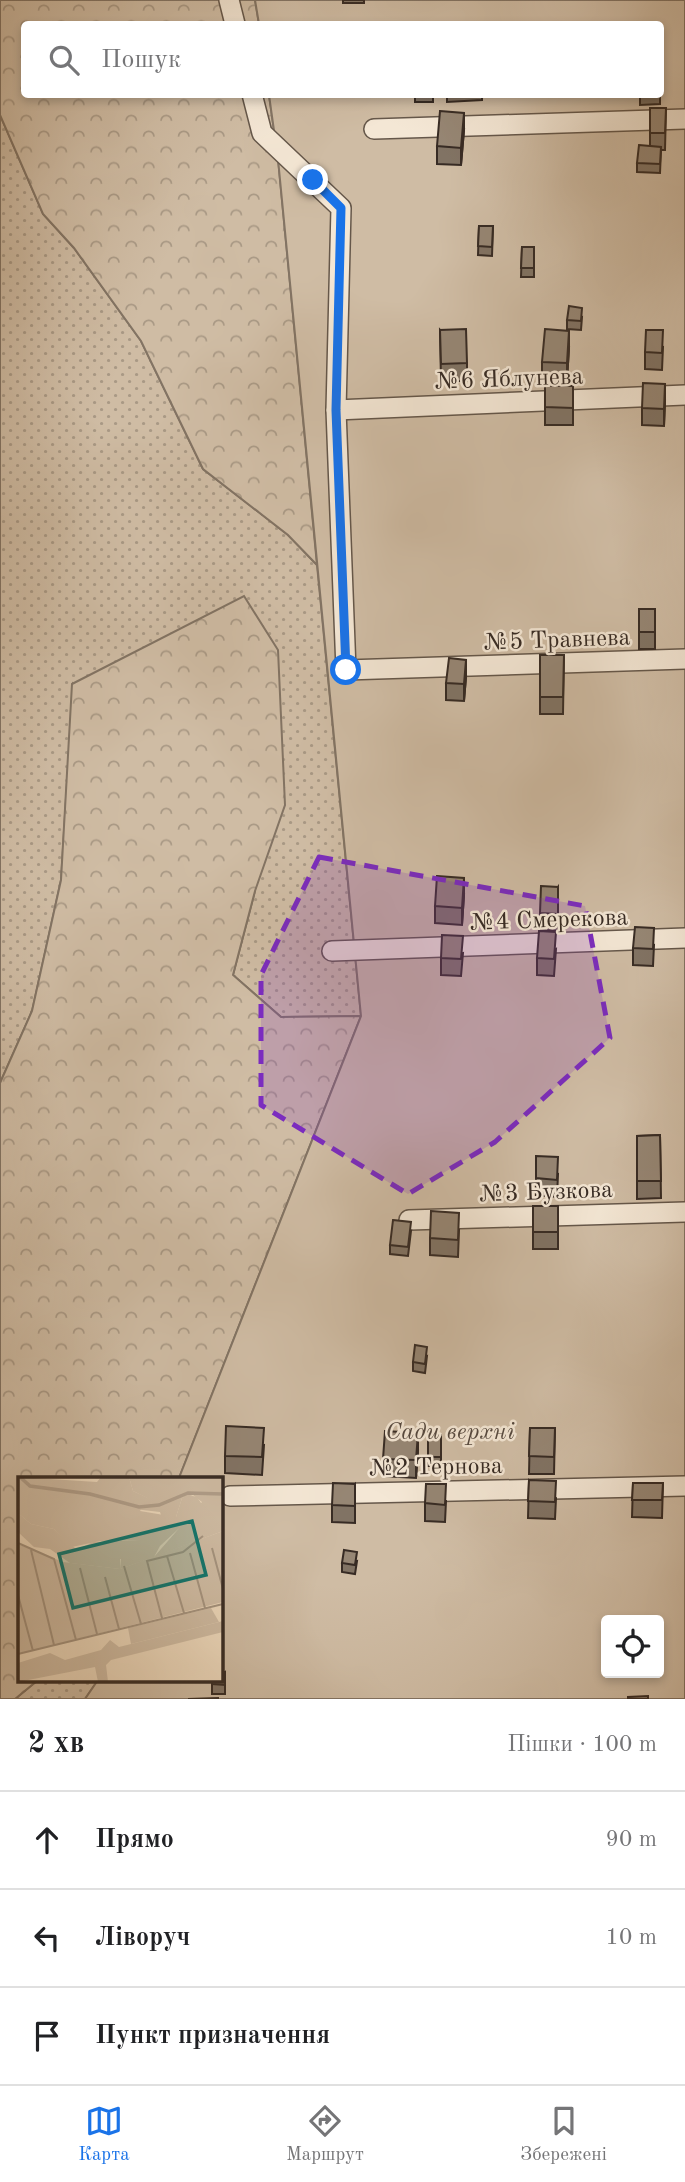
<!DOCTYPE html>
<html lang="uk">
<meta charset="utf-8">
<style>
:root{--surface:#fff;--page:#f6f6f6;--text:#202124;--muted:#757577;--line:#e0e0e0;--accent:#1a73e8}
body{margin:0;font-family:"Old Standard TT",serif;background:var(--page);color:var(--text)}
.controls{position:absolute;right:21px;bottom:21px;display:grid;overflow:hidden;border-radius:7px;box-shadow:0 4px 10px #0003}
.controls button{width:63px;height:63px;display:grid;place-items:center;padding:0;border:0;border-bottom:2px solid var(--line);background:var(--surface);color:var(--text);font:35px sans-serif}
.stop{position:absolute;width:21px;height:21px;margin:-16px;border:5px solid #1a73e8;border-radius:50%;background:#fff}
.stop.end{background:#1a73e8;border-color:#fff;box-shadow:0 2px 7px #0008}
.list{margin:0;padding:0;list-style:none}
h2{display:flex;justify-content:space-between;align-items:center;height:91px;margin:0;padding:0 28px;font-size:30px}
h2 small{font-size:23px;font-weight:400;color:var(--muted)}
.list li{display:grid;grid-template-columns:46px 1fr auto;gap:21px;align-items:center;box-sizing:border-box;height:98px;padding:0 28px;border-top:2px solid var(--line)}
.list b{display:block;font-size:26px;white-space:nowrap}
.list em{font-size:23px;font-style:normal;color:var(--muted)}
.icon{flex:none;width:38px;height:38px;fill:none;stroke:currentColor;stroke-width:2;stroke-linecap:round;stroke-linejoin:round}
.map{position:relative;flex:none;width:685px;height:1699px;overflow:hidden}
.search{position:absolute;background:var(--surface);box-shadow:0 4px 10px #0003;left:21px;right:21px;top:21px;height:77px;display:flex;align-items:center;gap:18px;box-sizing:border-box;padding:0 24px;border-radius:7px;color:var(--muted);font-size:26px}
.sheet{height:385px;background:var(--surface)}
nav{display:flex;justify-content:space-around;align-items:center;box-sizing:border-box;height:98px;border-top:2px solid var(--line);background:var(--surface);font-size:19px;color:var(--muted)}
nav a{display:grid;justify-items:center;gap:4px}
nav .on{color:var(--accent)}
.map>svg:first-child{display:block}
.grass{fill:url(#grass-dots);stroke:#837464;stroke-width:2}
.forest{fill:url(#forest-crowns);stroke:#837464;stroke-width:2}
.garden{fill:#cfbca4;stroke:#837464;stroke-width:2;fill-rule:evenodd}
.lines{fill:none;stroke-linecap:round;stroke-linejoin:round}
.lane-casing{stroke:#65574a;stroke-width:22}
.lane{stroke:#f4e7d5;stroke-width:19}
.wall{fill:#817364;stroke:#372b24;stroke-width:2}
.shaded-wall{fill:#695e51;stroke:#372b24;stroke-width:2}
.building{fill:#968674;stroke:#372b24;stroke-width:2}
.route{stroke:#1a73e8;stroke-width:9}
.marked{fill:#7b2cbf;fill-opacity:0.2;stroke:#7b2cbf;stroke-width:5;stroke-dasharray:14 9;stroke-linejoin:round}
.labels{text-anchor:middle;stroke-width:5;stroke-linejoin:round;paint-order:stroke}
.street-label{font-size:24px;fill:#372b24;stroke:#f4e7d5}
.park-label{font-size:24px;font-style:italic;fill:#55483e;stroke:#f4e7d5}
.inset-river{fill:none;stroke:#b09e8a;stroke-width:3.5}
.inset-road{fill:none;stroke:#a59480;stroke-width:2}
.view{fill:#0f766e;fill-opacity:0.15;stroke:#0f766e;stroke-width:3.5}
.inset-edge{fill:none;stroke:#372b24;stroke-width:3.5}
</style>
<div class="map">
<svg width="685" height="1699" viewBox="0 0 685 1699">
<defs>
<pattern id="grass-dots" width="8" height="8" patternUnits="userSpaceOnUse" patternTransform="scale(1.75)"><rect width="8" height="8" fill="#cfbca4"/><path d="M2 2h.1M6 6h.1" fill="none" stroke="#a99985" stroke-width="1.8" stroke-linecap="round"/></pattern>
<pattern id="forest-crowns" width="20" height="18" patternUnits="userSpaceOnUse" patternTransform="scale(1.75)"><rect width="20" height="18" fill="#cfbca4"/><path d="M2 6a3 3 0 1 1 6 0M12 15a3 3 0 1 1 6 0" fill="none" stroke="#a99985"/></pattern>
</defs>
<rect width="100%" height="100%" fill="#eedabe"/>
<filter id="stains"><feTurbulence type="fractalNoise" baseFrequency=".00286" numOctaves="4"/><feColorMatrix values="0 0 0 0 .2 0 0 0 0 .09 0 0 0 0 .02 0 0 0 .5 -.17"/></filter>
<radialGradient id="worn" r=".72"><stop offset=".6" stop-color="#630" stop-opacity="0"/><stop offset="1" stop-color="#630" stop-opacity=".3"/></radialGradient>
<g class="grass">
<path d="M0,115L43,214L74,248L141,341L203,469L288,535L317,565L361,1016L281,1017L233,975L255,891L73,684L61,880L32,1011L0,1083Z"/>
<path d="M38,1680H98L85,1699H15Z"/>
</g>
<g class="forest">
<path d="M0,0H255L259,24H24V94L269,95L278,159L317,565L288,535L203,469L141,341L74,248L43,214L0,115Z"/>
<path d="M244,596L278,650L285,805L255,891L233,975L281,1017L361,1016L179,1478H19V1680H38L15,1699H0V1083L32,1011L61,880L72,684Z"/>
</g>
<path class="garden" d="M255,0H685V1699H85L98,1680H220V1478H179L361,1016L278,159L269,95L660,94V24H259ZM606,1620H659V1673H606Z"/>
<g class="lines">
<g class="lane-casing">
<g id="lane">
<path d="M229,0L235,24"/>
<path d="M252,94L262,133L341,208L336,410L346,670L685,659"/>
<path d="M374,129L685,119"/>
<path d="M336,410L685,395"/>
<path d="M332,951L685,938"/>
<path d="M409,1220L685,1212"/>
<path d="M230,1496L685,1486"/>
</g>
</g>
<use href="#lane" class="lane"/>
</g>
<g class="wall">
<rect x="343" y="0" width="21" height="3"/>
<rect x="415" y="94" width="18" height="8"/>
<path d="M447,94H482V100L447,102Z"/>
<path d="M640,94H660V104L640,105Z"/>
<path d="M650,108H666L665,150H661L660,173L637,172V163L650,146Z"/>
<path d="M464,130L461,165L437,164V146Z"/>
<path d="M479,226H493L492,256L478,255Z"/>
<path d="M522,247H534V277H521Z"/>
<path d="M582,317L581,330L567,329V320Z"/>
<path d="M440,330L467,363V381H441Z"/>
<path d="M663,347L662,370L645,369V352Z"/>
<path d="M569,348L567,380L542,379V362Z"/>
<rect x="545" y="386" width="28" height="39"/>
<path d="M665,401L664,426L642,425V408Z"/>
<rect x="639" y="609" width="16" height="40"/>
<path d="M540,655H564L563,714H540Z"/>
<path d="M466,677L464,701L446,700V683Z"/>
<path d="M558,887V931L540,930V913Z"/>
<path d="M464,895L462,925L435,923V906Z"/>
<path d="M654,945L653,966L633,965V948Z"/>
<path d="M556,949L554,976L537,975V958Z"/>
<path d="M463,953L461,976L441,975V958Z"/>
<path d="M660,1135L661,1198L637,1199V1136Z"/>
<path d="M558,1174L557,1197L536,1195V1178Z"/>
<rect x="533" y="1206" width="25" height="43"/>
<path d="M459,1230L458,1257L430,1255V1238Z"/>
<path d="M411,1231L408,1256L390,1254V1245Z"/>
<path d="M427,1356L425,1373L413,1371V1362Z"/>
<path d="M530,1428H555L554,1474H529Z"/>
<rect x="428" y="1435" width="13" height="31"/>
<path d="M264,1445L262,1475L225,1473V1456Z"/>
<path d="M418,1450L416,1478L383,1476V1459Z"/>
<path d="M529,1480L556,1498L555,1519L528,1518Z"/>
<path d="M633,1483H663L662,1518L632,1517Z"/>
<path d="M355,1484V1523L332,1522V1505Z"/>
<path d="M446,1501L445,1522L425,1521V1503Z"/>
<path d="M357,1561L355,1574L342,1572V1563Z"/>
<path d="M225,1672V1694H212V1680Z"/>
</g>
<g class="shaded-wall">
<path d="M464,113V130L461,165V148Z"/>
<path d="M569,331V348L567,380V363Z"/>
<path d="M665,384V401L664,426V409Z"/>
<path d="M466,660V677L464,701V684Z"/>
<path d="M464,878V895L462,925V908Z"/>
<path d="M418,1433V1450L416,1478V1460Z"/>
</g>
<g class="building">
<path d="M650,108H666L665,133H650Z"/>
<path d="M440,111L464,113L461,148L437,146Z"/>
<path d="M639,145L661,147L660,164L637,163Z"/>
<path d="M479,226H493L492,247L478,246Z"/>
<path d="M522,247H534V268H521Z"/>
<path d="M569,306L582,308L581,321L567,320Z"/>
<path d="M466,329L467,363L441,364L440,330Z"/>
<path d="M545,329L569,331L567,363L542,362Z"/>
<path d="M646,330H663L662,353L645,352Z"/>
<path d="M643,383L665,384L664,409L642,408Z"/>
<path d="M545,386H573V408L545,407Z"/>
<rect x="639" y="609" width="16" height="23"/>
<path d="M540,655H564L563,697H540Z"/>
<path d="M449,658L466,660L464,684L446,683Z"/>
<path d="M437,876L464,878L462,908L435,906Z"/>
<path d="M541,886L558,887V914L540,913Z"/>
<path d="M635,927L654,928L653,949L633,948Z"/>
<path d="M539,931L556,932L554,959L537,958Z"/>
<path d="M442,935L463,936L461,959L441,958Z"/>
<path d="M660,1135L661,1181H637V1136Z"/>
<path d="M536,1156L558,1157L557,1180L536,1178Z"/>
<rect x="533" y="1206" width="25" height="26"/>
<path d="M431,1211L459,1213L458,1240L430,1238Z"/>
<path d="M393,1220L411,1222L408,1247L390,1245Z"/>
<path d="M415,1345L427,1347L425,1364L413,1362Z"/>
<path d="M226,1426L264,1428L262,1457L225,1456Z"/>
<path d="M530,1428H555L554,1457L529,1456Z"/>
<path d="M385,1431L418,1433L416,1460L383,1459Z"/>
<rect x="428" y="1435" width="13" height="22"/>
<path d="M529,1480L556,1481L555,1502L528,1501Z"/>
<path d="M333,1483L355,1484V1506L332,1505Z"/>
<path d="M633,1483H663L662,1500H632Z"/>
<path d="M426,1484H446L445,1505L425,1503Z"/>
<path d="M344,1550L357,1552L355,1565L342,1563Z"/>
<path d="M220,1672H225V1685L212,1684V1680H220Z"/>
<path d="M648,1696V1699H628V1697Z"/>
<path d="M218,1698V1699H188Z"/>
</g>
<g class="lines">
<path class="route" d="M313,180L341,208L336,410L346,670"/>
</g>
<path class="marked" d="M319,857L585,906L610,1038L495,1142L408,1194L261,1105V975Z"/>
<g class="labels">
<g class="street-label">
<text transform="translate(509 378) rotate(-2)" y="8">№6 Яблунева</text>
<text transform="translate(557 639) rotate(-2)" y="8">№5 Травнева</text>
<text transform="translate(549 919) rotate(-2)" y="8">№4 Смерекова</text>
<text transform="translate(546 1191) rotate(-2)" y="8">№3 Бузкова</text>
<text transform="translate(436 1466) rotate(-1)" y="8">№2 Тернова</text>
</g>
<g class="park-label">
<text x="450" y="1439">Сади верхні</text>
</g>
</g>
<g transform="translate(18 1477)">
<rect width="205" height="205" fill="#eedabe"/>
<path d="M0,0L79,5L83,0H111L115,14L130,21L122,34L158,40L164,21L171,18L179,20L185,29L142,69L136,80L102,92L103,82H117L122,63L82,64L54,70L36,52L13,47L0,36ZM193,131L201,145L113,167L110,151Z" fill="#cfbca4"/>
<path d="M0,0L27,3L39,13L24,20L14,17ZM111,0H205V54L136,80L184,25L175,18L164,21L158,40L153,42L144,41L142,35L116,32L115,24L129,21L115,14ZM0,36L13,47L36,52L59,73L75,65L122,63L132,75L117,82H102V92L52,86L32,72L16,70L0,55ZM205,144V155L93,183L88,188L90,205H80L77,190L0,205V186L32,176L47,183L83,173L92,163L101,170Z" fill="#cfbca4"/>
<path d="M205,54V125L0,177V67L45,85L102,92Z" fill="#cfbca4"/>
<path class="inset-river" d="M2,0L12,9L72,17L121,30L141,28L170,16L205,17"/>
<path class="inset-road" d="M0,66L36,82L58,163M194,71L205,112M13,73L36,168M172,76L187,131M149,79L166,136M106,89L123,147M62,91L79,157M87,100L101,152M0,118L15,174M144,141L129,84L165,75L185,59M0,177L205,127"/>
<path class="view" d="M174,44L188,98L55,131L41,77Z"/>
<rect width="205" height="205" class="inset-edge"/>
</g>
<rect width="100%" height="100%" filter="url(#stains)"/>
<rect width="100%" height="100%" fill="url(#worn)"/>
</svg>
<div class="controls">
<button><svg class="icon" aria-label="locate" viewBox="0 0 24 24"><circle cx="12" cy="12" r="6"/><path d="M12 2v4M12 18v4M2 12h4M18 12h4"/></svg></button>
</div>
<div class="stop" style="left:346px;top:670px"></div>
<div class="stop end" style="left:313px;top:180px"></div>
<div class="search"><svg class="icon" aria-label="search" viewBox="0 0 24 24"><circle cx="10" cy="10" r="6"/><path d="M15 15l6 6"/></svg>Пошук</div>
</div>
<section class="sheet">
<h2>2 хв<small>Пішки · 100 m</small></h2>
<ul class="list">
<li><svg class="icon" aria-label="ahead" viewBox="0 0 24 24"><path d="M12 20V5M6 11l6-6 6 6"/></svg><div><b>Прямо</b></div><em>90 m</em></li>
<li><svg class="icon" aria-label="left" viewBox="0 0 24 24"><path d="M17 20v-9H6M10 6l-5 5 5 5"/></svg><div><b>Ліворуч</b></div><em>10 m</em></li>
<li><svg class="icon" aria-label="arrive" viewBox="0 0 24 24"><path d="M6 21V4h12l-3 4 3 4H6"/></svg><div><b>Пункт призначення</b></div></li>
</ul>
</section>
<nav>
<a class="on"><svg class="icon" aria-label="map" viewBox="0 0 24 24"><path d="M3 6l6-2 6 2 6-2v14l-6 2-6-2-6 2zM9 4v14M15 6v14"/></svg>Карта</a>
<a><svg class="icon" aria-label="directions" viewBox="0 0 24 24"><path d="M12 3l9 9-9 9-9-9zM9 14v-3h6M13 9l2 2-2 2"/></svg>Маршрут</a>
<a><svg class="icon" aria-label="saved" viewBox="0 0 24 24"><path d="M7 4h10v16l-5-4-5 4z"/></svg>Збережені</a>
</nav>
